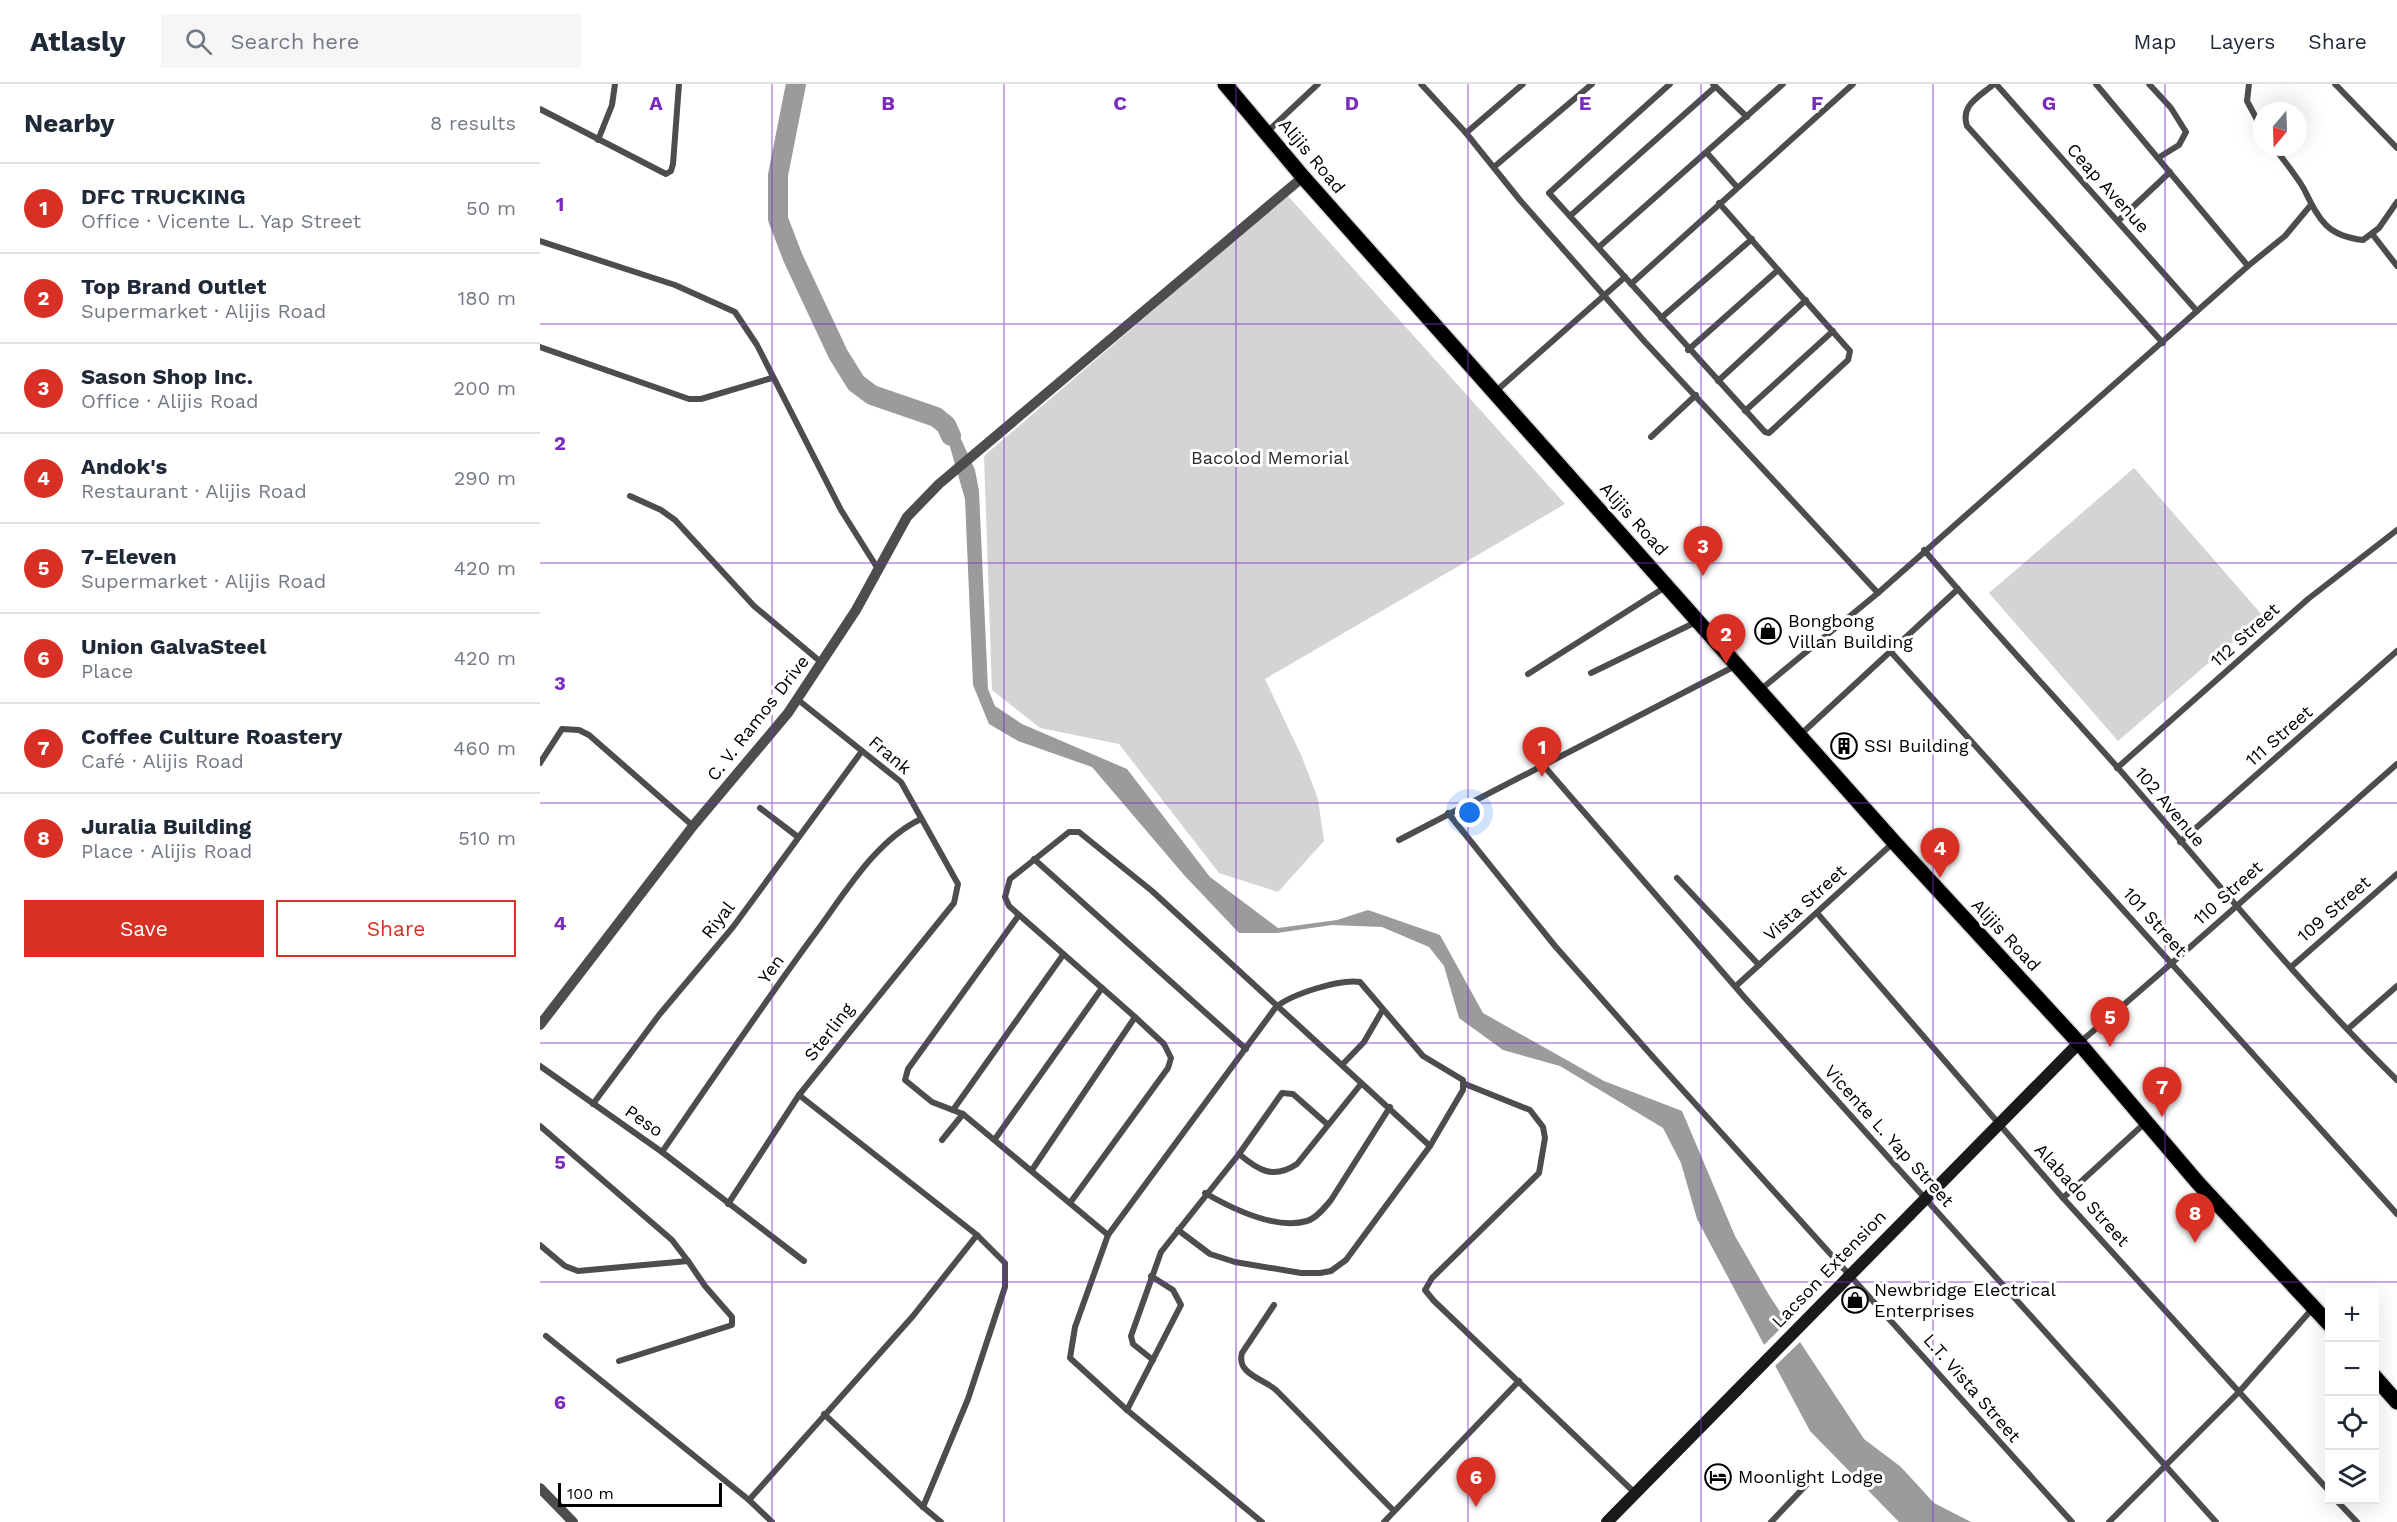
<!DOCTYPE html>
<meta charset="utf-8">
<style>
:root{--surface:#fff;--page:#f6f6f7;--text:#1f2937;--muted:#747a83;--line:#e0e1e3;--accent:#d93025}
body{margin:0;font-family:"Work Sans",sans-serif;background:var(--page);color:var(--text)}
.controls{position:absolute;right:18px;bottom:18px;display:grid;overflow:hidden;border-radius:0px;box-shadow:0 6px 24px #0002}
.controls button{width:54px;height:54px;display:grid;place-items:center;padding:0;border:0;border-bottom:2px solid var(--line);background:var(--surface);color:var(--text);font:30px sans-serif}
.compass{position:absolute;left:1713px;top:18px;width:54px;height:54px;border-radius:50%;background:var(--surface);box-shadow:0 6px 24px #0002;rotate:199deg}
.scale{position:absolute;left:18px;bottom:15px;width:164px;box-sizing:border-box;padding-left:6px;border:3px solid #000;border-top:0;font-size:16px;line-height:21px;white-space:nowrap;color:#000;-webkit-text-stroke:4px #fff;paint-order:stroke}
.you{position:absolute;left:930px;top:729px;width:21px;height:21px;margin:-15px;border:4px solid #fff;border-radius:50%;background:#1a73e8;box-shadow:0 0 0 9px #1a73e833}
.badge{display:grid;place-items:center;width:39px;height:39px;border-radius:50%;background:var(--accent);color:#fff;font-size:20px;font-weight:700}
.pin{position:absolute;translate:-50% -50px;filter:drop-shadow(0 2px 3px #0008)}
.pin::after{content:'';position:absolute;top:32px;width:21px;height:18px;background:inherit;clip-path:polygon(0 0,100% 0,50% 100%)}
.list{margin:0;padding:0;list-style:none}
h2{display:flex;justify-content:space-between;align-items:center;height:78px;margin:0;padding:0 24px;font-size:26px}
h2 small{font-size:20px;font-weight:400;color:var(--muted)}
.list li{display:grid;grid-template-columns:39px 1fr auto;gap:18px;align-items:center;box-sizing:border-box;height:90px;padding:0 24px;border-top:2px solid var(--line)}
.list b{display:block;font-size:22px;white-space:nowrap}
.list p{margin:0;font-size:20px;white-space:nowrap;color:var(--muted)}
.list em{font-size:20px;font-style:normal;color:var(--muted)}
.actions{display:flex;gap:12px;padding:18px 24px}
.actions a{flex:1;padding:14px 0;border:2px solid var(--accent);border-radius:0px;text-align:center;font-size:21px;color:var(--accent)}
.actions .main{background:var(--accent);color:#fff}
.icon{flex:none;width:33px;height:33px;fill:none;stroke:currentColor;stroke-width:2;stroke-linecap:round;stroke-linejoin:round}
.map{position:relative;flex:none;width:1857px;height:1438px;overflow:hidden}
header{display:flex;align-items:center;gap:36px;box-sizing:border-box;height:84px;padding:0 30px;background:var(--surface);border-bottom:2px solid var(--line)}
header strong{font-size:28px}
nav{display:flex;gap:33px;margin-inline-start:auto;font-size:21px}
.search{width:420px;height:54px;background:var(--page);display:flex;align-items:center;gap:15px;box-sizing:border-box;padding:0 21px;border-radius:0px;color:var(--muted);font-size:22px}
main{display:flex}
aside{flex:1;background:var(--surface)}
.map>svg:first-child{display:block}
.green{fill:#d4d4d4}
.water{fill:#9b9b9b}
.pier{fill:#fff}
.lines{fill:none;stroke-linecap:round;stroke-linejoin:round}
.river{stroke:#9b9b9b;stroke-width:20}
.primary-casing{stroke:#dbdbdb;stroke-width:18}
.minor{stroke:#4d4d4d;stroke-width:6}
.tertiary{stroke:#4d4d4d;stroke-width:10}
.secondary{stroke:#1a1a1a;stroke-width:12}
.primary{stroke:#000;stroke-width:15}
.grid{fill:none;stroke:#7b2cbf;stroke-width:1.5;stroke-opacity:0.55}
.labels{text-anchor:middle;stroke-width:6;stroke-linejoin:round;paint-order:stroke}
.street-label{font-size:18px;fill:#000;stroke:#fff}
.park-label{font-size:18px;fill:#2b2b2b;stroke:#fff}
.poi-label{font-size:18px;fill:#000;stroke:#fff;text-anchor:start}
.grid-label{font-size:20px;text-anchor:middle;font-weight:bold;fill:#7b2cbf;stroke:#fff;stroke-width:6;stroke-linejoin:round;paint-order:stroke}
</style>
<header>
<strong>Atlasly</strong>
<div class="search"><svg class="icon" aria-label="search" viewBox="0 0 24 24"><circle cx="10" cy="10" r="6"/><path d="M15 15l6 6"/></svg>Search here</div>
<nav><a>Map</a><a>Layers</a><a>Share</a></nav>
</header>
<main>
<aside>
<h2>Nearby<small>8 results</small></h2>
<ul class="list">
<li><span class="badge">1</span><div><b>DFC TRUCKING</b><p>Office · Vicente L. Yap Street</p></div><em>50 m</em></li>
<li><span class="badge">2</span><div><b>Top Brand Outlet</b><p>Supermarket · Alijis Road</p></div><em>180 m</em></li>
<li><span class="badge">3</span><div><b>Sason Shop Inc.</b><p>Office · Alijis Road</p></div><em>200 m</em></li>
<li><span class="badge">4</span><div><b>Andok's</b><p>Restaurant · Alijis Road</p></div><em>290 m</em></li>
<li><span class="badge">5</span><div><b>7-Eleven</b><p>Supermarket · Alijis Road</p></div><em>420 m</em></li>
<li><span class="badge">6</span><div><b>Union GalvaSteel</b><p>Place</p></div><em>420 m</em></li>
<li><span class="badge">7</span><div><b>Coffee Culture Roastery</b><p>Café · Alijis Road</p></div><em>460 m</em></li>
<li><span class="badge">8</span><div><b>Juralia Building</b><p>Place · Alijis Road</p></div><em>510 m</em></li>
</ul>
<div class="actions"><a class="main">Save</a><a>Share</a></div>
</aside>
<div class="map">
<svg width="1857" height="1438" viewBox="0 0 1857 1438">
<rect width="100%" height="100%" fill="#fff"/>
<g class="green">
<path d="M747,111L1025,420L725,595L762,673L778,715L784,757L738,808L679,789L579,660L500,644L452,606L444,372Z"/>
<path d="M1594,384L1723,532L1578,657L1449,509Z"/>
</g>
<path class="water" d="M411,352L421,355L435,386L439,407L448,605L455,622L482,640L587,685L670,793L738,844L797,836L828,826L900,851L943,929L1064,997L1142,1027L1195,1152L1229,1211L1324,1355L1361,1383L1394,1419L1431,1438H1359L1270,1347L1157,1135L1141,1079L1123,1044L1020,982L963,966L919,934L904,882L889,863L842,843L792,841L737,849H699L644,791L552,683L478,657L449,640L433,601L425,415L410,363Z"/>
<path class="pier" d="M1249,1236L1262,1256L1234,1283L1222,1263Z"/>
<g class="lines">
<path class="river" d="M256,0L238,91V135L253,174L298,270L316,299L332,311L396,333L406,341L411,352"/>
<g class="primary-casing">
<g id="primary">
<path d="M685,0L763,93L1354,758L1539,959L1658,1099L1790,1241"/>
<path d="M1834,1292L1857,1318"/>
</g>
</g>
<g class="minor">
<path d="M881,0L926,49L979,115L1105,258L1338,509"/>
<path d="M1130,0L1009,109L1225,348L1229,349L1308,276L1310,267L1179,119"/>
<path d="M1173,0L1207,33"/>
<path d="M1454,0C1439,13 1420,21 1427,42L1623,259"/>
<path d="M1456,0L1657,227"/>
<path d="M1556,0L1708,182"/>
<path d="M1609,0L1631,24L1646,48L1639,61L1618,74"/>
<path d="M1709,0L1707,17L1722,45"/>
<path d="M1795,0L1857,64"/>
<path d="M0,25L126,90L131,87L133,80L139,0"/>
<path d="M727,48L778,0"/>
<path d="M926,49L983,0"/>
<path d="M58,56L72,21L75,0"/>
<path d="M1734,63C1744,77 1756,91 1764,105C1779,135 1786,152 1823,156L1839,144L1857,118"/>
<path d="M1167,69L1197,103"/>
<path d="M954,83L1052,0"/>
<path d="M1030,132L1175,3"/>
<path d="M1578,137L1630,88"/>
<path d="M1833,151L1857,182"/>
<path d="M0,157L135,201L195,228L217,261L301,426L338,485"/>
<path d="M1059,163L1243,0"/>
<path d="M1091,200L1313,0"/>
<path d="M1121,234L1212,155"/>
<path d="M0,263L149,315H161L232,294"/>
<path d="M1148,266L1238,186"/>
<path d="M1178,297L1266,216"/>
<path d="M955,308L1085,193"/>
<path d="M1205,327L1293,247"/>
<path d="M1111,353L1156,311"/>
<path d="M90,412L121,426L135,436L214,522L282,579"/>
<path d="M1384,466C1447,540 1513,611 1578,684C1670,789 1757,898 1857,996"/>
<path d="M1350,567L1857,1130"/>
<path d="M1051,589L1156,538"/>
<path d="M988,590L1127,502"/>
<path d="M1220,606L1338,509L1708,182L1745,152L1770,122"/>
<path d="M1260,651L1418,505"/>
<path d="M0,679L22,645L39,646L49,651L153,742"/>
<path d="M1004,682L1205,914L1676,1438"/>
<path d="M1577,684L1768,515L1857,446"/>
<path d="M220,724L258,753"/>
<path d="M908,729L1015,862L1113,973L1532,1438"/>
<path d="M859,756L1197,581"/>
<path d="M1640,758L1857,567"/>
<path d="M494,775L706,965"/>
<path d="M1137,794L1219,881"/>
<path d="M1277,829L1523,1114L1790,1408"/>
<path d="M479,831L368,985L365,996L392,1018L423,1030L568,1151"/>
<path d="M1751,883L1857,790"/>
<path d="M1196,902L1353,759"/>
<path d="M1809,944L1857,902"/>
<path d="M1539,959C1647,868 1751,773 1857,680"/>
<path d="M802,981L824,958L842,927"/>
<path d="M0,982L122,1068L264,1177"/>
<path d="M925,1000L990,1026L1003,1043L1005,1054L999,1089L892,1194L885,1206L894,1217L1095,1409"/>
<path d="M259,1011L437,1151L465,1179V1203L428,1315L383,1423L401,1438"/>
<path d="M53,1020L119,931L193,843L322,667"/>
<path d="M413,1026L523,871"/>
<path d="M0,1042L132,1156L148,1177L38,1187L25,1182L0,1161"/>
<path d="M455,1055L562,904"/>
<path d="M402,1056L423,1030"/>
<path d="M122,1068C171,997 220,925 271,855C302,814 334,757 381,735"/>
<path d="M699,1070C718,1086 733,1096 757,1080L821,1000"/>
<path d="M492,1086L595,933"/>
<path d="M665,1109C691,1124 736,1146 767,1137C777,1134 785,1123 791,1116L850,1023"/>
<path d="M1523,1114L1605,1039"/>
<path d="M530,1119L628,984L631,974L624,960L595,933L469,822L465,813L470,795L529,748H539L612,807L890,1062"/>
<path d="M188,1120L259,1011L414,819L418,800L361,698L257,615"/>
<path d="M638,1146L670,1170L695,1178L761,1189H780L791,1187L806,1176L890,1062L923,1006V996L883,972L820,898C799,895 752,910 736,923L568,1151L535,1243L530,1274L587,1326L722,1438"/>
<path d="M734,1221L702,1269C696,1290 724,1295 736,1306C776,1346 814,1387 854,1427"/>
<path d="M6,1252L209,1416L232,1438"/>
<path d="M613,1276L593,1260L591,1252L621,1168L699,1070L742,1009L753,1010L787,1040"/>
<path d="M79,1277L192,1241V1233L165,1202L148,1177"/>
<path d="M587,1326L641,1221L633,1206L611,1192"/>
<path d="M284,1330L383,1423"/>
<path d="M209,1416L373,1232L437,1151"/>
<path d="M1796,1416L1817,1438"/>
<path d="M844,1438L979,1297"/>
<path d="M1231,1438L1272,1395"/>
<path d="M1569,1438L1699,1308L1773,1224"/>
</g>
<g class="tertiary">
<path d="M0,941L153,742L248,629L316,526L367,433L399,400L763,93"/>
<path d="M0,1404L33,1438"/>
</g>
<path class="secondary" d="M1067,1438L1539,959"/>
<use href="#primary" class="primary"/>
</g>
<path class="grid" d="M232,0V1438M464,0V1438M696,0V1438M928,0V1438M1161,0V1438M1393,0V1438M1625,0V1438M0,240H1857M0,479H1857M0,719H1857M0,959H1857M0,1198H1857"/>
<defs>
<g id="shop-ring" transform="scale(1.35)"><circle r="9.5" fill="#fff" stroke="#000" stroke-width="1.5"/><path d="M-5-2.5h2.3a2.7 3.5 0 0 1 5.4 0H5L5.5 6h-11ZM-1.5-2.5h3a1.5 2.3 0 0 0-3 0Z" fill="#000"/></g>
<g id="building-ring" transform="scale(1.35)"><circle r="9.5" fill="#fff" stroke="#000" stroke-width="1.5"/><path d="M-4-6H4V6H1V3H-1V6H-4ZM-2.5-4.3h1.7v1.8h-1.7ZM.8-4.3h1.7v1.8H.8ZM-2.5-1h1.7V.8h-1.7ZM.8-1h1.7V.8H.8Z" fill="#000"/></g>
<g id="hotel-ring" transform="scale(1.35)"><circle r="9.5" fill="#fff" stroke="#000" stroke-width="1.5"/><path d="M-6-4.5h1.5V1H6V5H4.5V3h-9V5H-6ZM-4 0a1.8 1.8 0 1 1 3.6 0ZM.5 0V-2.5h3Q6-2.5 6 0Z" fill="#000"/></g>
</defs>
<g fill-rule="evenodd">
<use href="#shop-ring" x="1228" y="547"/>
<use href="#building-ring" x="1304" y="662"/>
<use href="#shop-ring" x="1315" y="1216"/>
<use href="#hotel-ring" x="1178" y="1393"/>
</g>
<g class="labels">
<g class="street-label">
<text transform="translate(772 72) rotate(50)" y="6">Alijis Road</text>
<text transform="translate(1568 104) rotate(48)" y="6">Ceap Avenue</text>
<text transform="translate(1094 435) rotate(48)" y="6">Alijis Road</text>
<text transform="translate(1705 551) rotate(-42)" y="6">112 Street</text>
<text transform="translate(218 634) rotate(-52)" y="6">C. V. Ramos Drive</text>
<text transform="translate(1739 652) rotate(-41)" y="6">111 Street</text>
<text transform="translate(350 671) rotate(40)" y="6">Frank</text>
<text transform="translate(1630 723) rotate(50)" y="6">102 Avenue</text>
<text transform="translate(1688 809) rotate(-42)" y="6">110 Street</text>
<text transform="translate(1265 819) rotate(-42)" y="6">Vista Street</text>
<text transform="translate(1794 825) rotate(-41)" y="6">109 Street</text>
<text transform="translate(178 836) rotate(-52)" y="6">Riyal</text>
<text transform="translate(1615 838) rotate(48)" y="6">101 Street</text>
<text transform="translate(1466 851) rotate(47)" y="6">Alijis Road</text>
<text transform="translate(231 885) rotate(-54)" y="6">Yen</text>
<text transform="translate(289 948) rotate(-52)" y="6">Sterling</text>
<text transform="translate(104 1037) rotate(35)" y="6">Peso</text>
<text transform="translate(1349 1052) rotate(48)" y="6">Vicente L. Yap Street</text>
<text transform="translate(1542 1111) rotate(48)" y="6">Alabado Street</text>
<text transform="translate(1289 1185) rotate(-46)" y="6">Lacson Extension</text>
<text transform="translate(1432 1304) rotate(49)" y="6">L.T. Vista Street</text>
</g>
<g class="park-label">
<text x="730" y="380">Bacolod Memorial</text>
</g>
<g class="poi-label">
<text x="1248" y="543">Bongbong<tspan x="1248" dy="21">Villan Building</tspan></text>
<text x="1324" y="668">SSI Building</text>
<text x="1334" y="1212">Newbridge Electrical<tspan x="1334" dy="21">Enterprises</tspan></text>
<text x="1198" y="1399">Moonlight Lodge</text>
</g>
</g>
<g class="grid-label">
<text x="116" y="26">A</text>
<text x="348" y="26">B</text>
<text x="580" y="26">C</text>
<text x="812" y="26">D</text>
<text x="1045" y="26">E</text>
<text x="1277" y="26">F</text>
<text x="1509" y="26">G</text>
<text x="20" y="127">1</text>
<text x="20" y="366">2</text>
<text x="20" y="606">3</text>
<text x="20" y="846">4</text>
<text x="20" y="1085">5</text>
<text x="20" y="1325">6</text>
</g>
</svg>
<div class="controls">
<button>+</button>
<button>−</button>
<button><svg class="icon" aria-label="locate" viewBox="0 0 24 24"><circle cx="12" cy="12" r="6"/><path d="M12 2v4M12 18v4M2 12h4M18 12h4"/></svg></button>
<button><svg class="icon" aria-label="layers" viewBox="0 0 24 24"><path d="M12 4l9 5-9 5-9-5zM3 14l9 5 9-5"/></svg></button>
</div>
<svg class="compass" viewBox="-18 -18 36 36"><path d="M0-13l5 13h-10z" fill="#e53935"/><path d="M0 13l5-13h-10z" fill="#747a83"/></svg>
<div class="scale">100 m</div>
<div class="you"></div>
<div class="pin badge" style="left:1002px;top:693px">1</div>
<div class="pin badge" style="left:1186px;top:580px">2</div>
<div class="pin badge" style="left:1163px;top:492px">3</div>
<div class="pin badge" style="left:1400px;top:794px">4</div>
<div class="pin badge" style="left:1570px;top:963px">5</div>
<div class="pin badge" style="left:936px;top:1423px">6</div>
<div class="pin badge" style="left:1622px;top:1033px">7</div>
<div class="pin badge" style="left:1655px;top:1159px">8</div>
</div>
</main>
